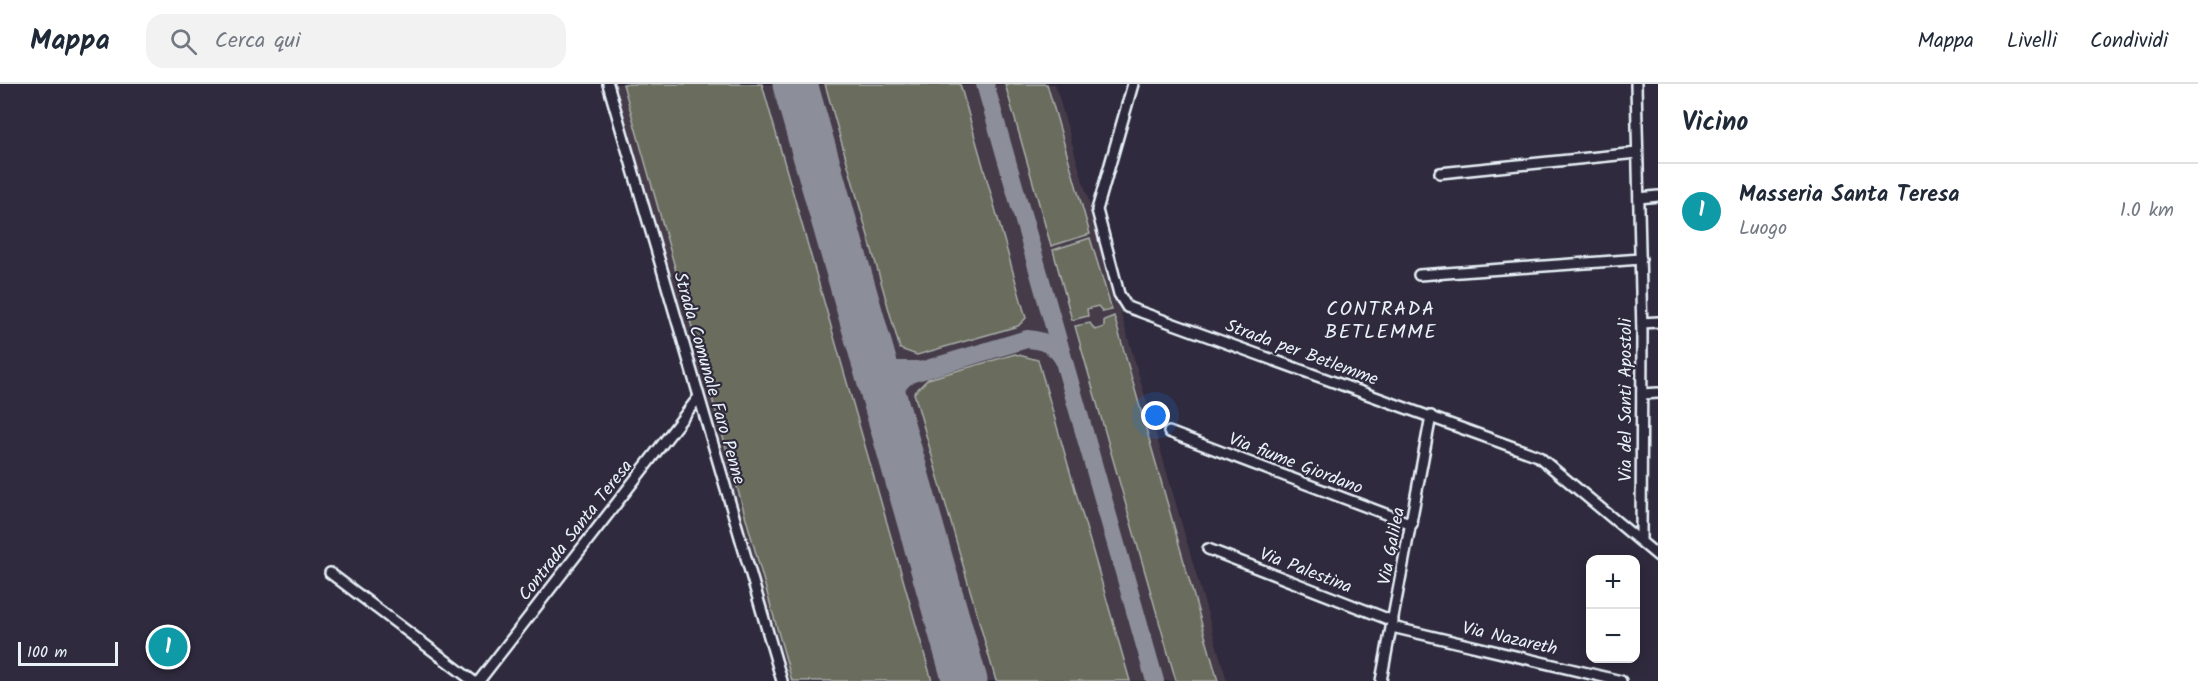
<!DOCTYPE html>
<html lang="it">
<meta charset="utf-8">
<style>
:root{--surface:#fff;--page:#f2f2f3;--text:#1f2937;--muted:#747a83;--line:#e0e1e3;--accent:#84754c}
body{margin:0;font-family:Kalam,sans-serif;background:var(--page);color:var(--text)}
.controls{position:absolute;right:18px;bottom:18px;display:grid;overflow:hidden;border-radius:12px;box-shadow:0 3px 15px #0003}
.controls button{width:54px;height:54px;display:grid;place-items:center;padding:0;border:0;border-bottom:2px solid var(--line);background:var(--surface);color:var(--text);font:30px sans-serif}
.scale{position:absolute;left:18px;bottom:15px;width:100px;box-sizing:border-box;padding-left:6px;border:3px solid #e8f1f8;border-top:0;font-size:16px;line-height:21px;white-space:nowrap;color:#e8f1f8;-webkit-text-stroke:4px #2f2a3d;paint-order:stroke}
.you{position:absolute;left:1156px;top:332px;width:21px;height:21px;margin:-15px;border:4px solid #fff;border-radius:50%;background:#1a73e8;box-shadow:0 0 0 9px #1a73e833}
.badge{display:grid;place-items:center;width:39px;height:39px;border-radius:50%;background:var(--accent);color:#fff;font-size:20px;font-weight:700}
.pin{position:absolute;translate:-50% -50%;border:3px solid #fff;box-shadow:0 2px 6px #0006}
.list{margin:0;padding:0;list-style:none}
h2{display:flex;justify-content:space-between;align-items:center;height:78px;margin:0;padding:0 24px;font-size:26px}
h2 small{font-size:20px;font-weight:400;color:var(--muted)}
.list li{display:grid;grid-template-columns:39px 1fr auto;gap:18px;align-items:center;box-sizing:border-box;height:96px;padding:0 24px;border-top:2px solid var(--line)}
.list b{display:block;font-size:22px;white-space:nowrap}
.list p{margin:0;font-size:20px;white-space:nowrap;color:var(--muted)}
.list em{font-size:20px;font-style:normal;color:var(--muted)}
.icon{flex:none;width:33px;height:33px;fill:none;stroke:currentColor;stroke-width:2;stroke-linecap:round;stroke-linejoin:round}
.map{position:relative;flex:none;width:1658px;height:597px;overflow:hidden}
header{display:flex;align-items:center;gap:36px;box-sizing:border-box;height:84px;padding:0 30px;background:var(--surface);border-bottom:2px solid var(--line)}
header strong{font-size:28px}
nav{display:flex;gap:33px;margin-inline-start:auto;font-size:21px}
.search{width:420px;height:54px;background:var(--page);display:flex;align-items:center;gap:15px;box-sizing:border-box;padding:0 21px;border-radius:18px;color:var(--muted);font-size:22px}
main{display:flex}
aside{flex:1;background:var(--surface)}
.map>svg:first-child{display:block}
.built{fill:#443b48}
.green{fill:#6a6c5d;stroke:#a9aeaa;stroke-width:1.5}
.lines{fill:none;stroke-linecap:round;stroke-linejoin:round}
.taxiway{stroke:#8c8e9a;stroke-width:18}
.runway{stroke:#8c8e9a;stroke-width:45}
.minor-casing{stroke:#e8f1f8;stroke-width:14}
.minor{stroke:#2f2a3d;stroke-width:9}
.labels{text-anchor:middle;stroke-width:4.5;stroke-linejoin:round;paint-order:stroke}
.street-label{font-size:18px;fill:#e8f1f8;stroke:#2f2a3d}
.neighbourhood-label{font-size:20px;letter-spacing:1.5px;fill:#e8f1f8;stroke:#2f2a3d}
</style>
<header>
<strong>Mappa</strong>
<div class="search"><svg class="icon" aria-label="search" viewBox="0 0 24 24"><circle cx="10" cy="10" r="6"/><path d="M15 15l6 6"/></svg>Cerca qui</div>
<nav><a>Mappa</a><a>Livelli</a><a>Condividi</a></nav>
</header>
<main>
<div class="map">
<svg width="1658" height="597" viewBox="0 0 1658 597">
<rect width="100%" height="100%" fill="#2f2a3d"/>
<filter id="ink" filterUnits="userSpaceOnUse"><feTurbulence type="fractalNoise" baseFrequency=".0167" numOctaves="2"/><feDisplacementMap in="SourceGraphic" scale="12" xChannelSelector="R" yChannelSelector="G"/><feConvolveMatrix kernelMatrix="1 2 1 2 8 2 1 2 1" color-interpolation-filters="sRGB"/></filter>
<g filter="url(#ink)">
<path class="built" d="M615,0H1055L1227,597H786Z"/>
<g class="green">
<path d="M623,0H762L932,597H792Z"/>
<path d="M825,0H960L1026,234L1018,242L917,271L900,265Z"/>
<path d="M1005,0H1047L1090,150L1051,162Z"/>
<path d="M1090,154L1112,226L1103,228L1098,222L1087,225L1088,232L1072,236L1053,166Z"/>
<path d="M1114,232L1218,597H1176L1075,242L1090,239L1095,246L1104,243V236Z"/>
<path d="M1015,270L1038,276L1130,597H996L914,309L928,295Z"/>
</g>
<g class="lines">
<g class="taxiway">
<path d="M985,0L1155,597"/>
<path d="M867,252L876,270L893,286H917"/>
<path d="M892,341C890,320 890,301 910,290L1027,255C1042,256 1054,260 1062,273"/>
</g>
<path class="runway" d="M795,0L965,597"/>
<g class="minor-casing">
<g id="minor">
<path d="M608,0L782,597"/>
<path d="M1133,0L1097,126L1119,210L1127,223L1538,372L1658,472"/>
<path d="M1636,0L1642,249L1641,456"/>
<path d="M1440,89L1637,69"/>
<path d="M1639,114L1658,112"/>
<path d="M1419,191L1641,175"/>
<path d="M1642,239L1658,238"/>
<path d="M1642,310L1658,309"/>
<path d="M1169,348L1412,440"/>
<path d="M1208,465L1393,537"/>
<path d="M330,489L473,597"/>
<path d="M1392,543L1621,597"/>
<path d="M479,597L698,314"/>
<path d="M1381,597L1431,332"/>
</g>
</g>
<use href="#minor" class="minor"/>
</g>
</g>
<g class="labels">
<g class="street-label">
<text transform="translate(1302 268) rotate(20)" y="6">Strada per Betlemme</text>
<text transform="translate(710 294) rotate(74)" y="6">Strada Comunale Faro Penne</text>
<text transform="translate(1625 316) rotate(-90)" y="6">Via del Santi Apostoli</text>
<text transform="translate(1296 379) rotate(21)" y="6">Via fiume Giordano</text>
<text transform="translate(575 446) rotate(-52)" y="6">Contrada Santa Teresa</text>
<text transform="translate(1391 462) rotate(-79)" y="6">Via Galilea</text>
<text transform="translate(1306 486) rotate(21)" y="6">Via Palestina</text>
<text transform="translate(1510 554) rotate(13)" y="6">Via Nazareth</text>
</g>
<g class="neighbourhood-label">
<text x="1381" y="231">CONTRADA<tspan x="1381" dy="23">BETLEMME</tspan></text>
</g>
</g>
</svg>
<div class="controls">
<button>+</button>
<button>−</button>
</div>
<div class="scale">100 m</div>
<div class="you"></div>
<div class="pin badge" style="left:168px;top:563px;background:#0f9aa8">1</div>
</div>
<aside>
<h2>Vicino<small></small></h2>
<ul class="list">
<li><span class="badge" style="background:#0f9aa8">1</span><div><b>Masseria Santa Teresa</b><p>Luogo</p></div><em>1.0 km</em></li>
</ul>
</aside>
</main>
